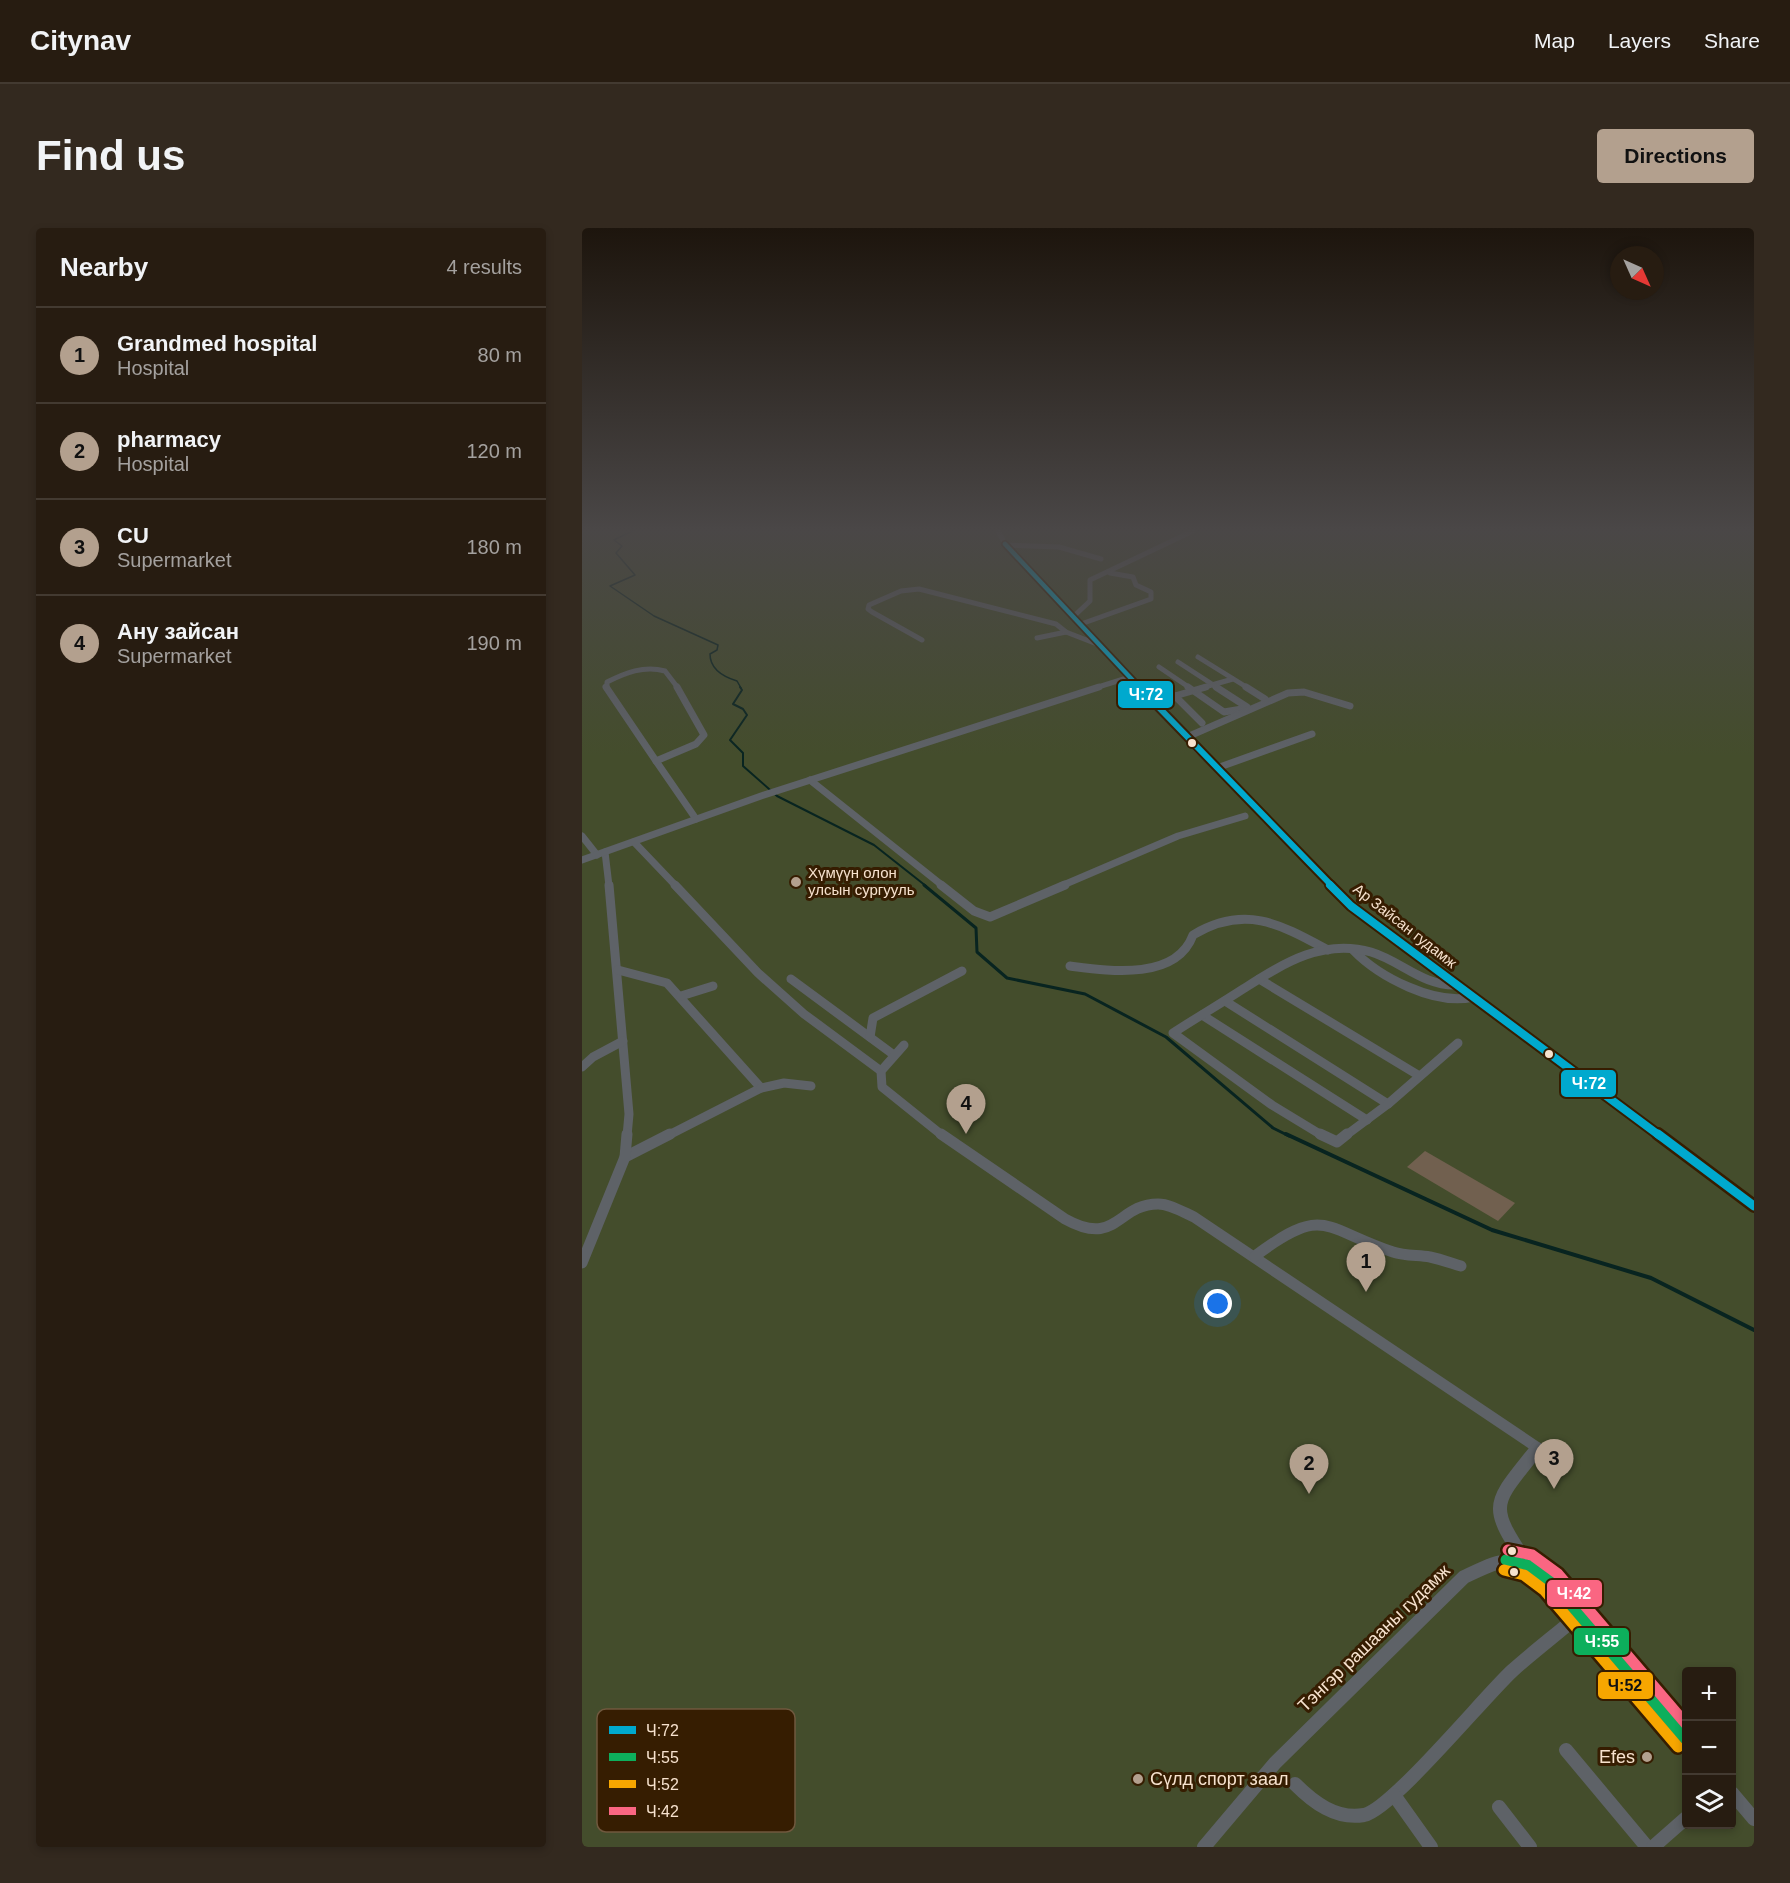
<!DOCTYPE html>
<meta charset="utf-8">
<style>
:root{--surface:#271c11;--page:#33291f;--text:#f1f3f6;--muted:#a4a19f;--line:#433a31;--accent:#b3a08e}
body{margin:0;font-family:Helvetica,sans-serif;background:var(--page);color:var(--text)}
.controls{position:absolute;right:18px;bottom:18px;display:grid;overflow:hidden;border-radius:6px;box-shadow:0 3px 9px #0003}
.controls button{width:54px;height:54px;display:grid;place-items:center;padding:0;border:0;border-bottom:2px solid var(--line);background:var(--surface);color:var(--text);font:30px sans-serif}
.compass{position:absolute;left:1028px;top:18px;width:54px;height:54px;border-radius:50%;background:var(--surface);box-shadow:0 3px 9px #0003;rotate:135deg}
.you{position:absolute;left:636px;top:1076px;width:21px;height:21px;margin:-15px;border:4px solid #fff;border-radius:50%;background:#1a73e8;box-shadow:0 0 0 9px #1a73e833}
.badge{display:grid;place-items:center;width:39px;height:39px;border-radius:50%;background:var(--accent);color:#111;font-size:20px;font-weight:700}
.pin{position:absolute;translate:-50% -50px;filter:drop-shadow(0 2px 3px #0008)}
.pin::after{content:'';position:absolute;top:32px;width:21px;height:18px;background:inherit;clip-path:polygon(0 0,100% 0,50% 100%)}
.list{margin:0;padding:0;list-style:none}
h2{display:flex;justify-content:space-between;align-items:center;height:78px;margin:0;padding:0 24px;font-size:26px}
h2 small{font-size:20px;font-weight:400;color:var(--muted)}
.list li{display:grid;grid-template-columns:39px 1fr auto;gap:18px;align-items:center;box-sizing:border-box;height:96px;padding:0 24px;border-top:2px solid var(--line)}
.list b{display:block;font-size:22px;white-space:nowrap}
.list p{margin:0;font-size:20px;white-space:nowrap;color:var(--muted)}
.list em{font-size:20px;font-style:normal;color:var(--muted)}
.icon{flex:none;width:33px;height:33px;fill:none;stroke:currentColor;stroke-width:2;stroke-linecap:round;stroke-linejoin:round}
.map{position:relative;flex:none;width:1172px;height:1619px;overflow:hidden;border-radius:6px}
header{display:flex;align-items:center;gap:36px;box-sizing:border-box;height:84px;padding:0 30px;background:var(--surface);border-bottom:2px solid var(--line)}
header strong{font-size:28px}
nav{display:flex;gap:33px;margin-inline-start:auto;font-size:21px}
.intro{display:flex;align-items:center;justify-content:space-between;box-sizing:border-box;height:144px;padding:0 36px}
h1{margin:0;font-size:42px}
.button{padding:15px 27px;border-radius:6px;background:var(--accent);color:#111;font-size:21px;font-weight:700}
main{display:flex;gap:36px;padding:0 36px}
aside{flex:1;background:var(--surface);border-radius:6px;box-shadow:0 3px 9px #0003}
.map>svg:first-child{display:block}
.green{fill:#444d2c;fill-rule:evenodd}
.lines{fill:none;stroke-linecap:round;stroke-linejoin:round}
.stream-far3{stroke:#082420;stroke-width:1.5}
.stream-far2{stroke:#082420;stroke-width:2}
.stream-far1{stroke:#082420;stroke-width:3}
.stream{stroke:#082420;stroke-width:4}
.building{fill:#71604f}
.minor-far4{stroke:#5e6267;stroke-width:5}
.minor-far3{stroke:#5e6267;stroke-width:7}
.minor-far2{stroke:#5e6267;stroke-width:9}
.minor-far1{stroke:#5e6267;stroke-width:11}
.minor{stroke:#5e6267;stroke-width:14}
.tertiary{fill:#5e6267;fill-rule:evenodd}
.bus-1-far3-casing{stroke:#361d01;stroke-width:8}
.bus-1-far2-casing{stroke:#361d01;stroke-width:10}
.bus-1-far1-casing{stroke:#361d01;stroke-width:12}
.bus-1-casing{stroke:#361d01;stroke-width:14}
.bus-2-casing{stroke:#361d01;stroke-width:16}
.bus-3-casing{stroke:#361d01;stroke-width:16}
.bus-4-casing{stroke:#361d01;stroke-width:16}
.bus-1-far3{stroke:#00a9ce;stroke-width:4.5}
.bus-1-far2{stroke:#00a9ce;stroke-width:6}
.bus-1-far1{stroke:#00a9ce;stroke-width:8}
.bus-1{stroke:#00a9ce;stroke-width:9}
.bus-2{stroke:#0daf5c;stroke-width:11}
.bus-3{stroke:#f7a600;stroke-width:11}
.bus-4{stroke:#fa6682;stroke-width:11}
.bus-dot{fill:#f7e2ce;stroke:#361d01;stroke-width:2}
.poi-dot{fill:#b3a08e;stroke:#361d01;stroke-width:2}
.labels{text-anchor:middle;stroke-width:6;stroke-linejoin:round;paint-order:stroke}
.poi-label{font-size:15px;fill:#f7e2ce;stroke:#361d01;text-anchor:start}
.street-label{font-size:15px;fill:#f7e2ce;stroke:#361d01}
.near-street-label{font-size:18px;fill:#f7e2ce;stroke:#361d01}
.near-poi-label{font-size:18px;fill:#f7e2ce;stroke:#361d01;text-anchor:end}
.key{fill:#361d01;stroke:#70583e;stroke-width:1.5}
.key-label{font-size:16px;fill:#f7e2ce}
.line-badge{stroke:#361d01;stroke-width:2}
.badge-label{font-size:16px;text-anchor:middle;font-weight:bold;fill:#fff}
.pale-badge-label{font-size:16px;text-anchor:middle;font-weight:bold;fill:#111}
</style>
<header>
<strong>Citynav</strong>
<nav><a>Map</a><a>Layers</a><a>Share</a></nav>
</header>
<div class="intro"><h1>Find us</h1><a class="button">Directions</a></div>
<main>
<aside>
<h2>Nearby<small>4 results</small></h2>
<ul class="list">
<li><span class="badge">1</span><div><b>Grandmed hospital</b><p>Hospital</p></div><em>80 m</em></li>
<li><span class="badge">2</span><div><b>pharmacy</b><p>Hospital</p></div><em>120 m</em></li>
<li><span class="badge">3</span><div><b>CU</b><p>Supermarket</p></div><em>180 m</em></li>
<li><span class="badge">4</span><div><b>Ану зайсан</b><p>Supermarket</p></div><em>190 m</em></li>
</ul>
</aside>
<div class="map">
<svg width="1172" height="1619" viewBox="0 0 1172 1619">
<rect width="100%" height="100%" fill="#342617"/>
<path class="green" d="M0,303H1172V1619H0ZM1104,1444H1150V1596H1104Z"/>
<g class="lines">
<path class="stream-far3" d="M50,303L32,312L40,318L34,325L53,347L28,358L72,388L136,417L135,422L128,426C128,441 142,449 155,453L159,460"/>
<path class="stream-far2" d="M158,459L160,462L151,476L161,481L165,487L148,512L161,525V538L195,568L292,617L344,658"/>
<path class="stream-far1" d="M342,657L394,700L395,724L425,750L503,766L584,809L691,900L707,908"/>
<path class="stream" d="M704,906L910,1002L1069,1050L1172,1102"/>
</g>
<path class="building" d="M843,923L933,975L916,993L825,939Z"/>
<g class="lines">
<g class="minor-far4">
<path d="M416,303L423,316"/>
<path d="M424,317L477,319L519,331"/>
<path d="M491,389L508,373V352L611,303"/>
<path d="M499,396L569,371V364L554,357L551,349L528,345"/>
<path d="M455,410L484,404L520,418"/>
<path d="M340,412L290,384L286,381L287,377L319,363L337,361L474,396L484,404"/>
<path d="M616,429L666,460"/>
<path d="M596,434L636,460"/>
<path d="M577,439L608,460"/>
<path d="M25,460V454C43,445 62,437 83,443L96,460"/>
<path d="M513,460L548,449"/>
<path d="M619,460L651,451"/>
</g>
<g class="minor-far3">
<path d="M24,459L74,533"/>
<path d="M606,459L642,484L660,481"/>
<path d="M634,459L665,479"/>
<path d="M664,459L683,471"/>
<path d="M593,468L620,495"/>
<path d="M572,474L624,459"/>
<path d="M605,509L706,465L722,464L768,478"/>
<path d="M74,533L114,591"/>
<path d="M74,533L114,516L122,507L95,459"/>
<path d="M635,540L730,506"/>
<path d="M228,552L361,658"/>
<path d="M0,608L15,627"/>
<path d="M52,614L94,658"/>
<path d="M23,624L27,658"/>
<path d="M0,632L179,568L517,459"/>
<path d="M479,658L596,608L663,588"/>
</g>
<g class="minor-far2">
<path d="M27,657L47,886L45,908"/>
<path d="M93,657L176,745L222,786L299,843"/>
<path d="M359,657L392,683L408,689L483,657"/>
<path d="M771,722C797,749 853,778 891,769"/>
<path d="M488,738C527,743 594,753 611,707C663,676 698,696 746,722"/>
<path d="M36,742L85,755L179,860L85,908"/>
<path d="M209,751L312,827"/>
<path d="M677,751L836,847"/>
<path d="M99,768L131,758"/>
<path d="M643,773L806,876"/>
<path d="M620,787L785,892"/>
<path d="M288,809L291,790L380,743"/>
<path d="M322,817L299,843L300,859L361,908"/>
<path d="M0,839L11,829L41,813"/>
<path d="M179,860L202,855L229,858"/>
<path d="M741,908L690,877L591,805C614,790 638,776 661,761C701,736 740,710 789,724C819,733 841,758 874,757"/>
<path d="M763,908L806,876L876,815"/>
</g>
<g class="minor-far1">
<path d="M359,906L483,991C535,1020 535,976 576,976C588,976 601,984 612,989L956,1220L954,1223"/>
<path d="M738,906L755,914L765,906"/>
<path d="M43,929L88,906"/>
<path d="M673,1028C743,976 740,1000 811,1024C823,1028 836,1027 848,1029C858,1031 869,1035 879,1038"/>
<path d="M0,1035L43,929L45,906"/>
</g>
<g class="minor">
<path d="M946,1337C904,1275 911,1277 955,1221"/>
<path d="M984,1522L1065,1619"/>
<path d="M713,1556C731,1574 754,1592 782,1587C810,1581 902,1469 930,1443C951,1424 975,1406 997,1387"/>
<path d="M1150,1565L1172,1591"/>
<path d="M812,1567L849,1619"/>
<path d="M917,1579L948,1619"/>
<path d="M622,1619L693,1535L882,1349C925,1329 929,1325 969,1354L1104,1512"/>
<path d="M1071,1619L1104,1590"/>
</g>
<path class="tertiary" d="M423,314L618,519L772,676L1172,972V982L1168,981L766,680L612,523L421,317V315Z"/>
<g class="bus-1-far3-casing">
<path id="bus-1-far3" d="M423,316L558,460"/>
</g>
<g class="bus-1-far2-casing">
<path id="bus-1-far2" d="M557,459L750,658"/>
</g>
<g class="bus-1-far1-casing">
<path id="bus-1-far1" d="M748,657L769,678L1078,908"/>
</g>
<g class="bus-1-casing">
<path id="bus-1" d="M1076,906L1172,978"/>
</g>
<g class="bus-2-casing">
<path id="bus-2" d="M924,1332L946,1337L969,1354L1104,1512"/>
</g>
<g class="bus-3-casing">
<path id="bus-3" d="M922,1342L942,1347L962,1362L1096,1519"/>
</g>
<g class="bus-4-casing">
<path id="bus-4" d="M926,1322L950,1327L976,1346L1104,1496"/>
</g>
<use href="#bus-1-far3" class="bus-1-far3"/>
<use href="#bus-1-far2" class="bus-1-far2"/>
<use href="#bus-1-far1" class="bus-1-far1"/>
<use href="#bus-1" class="bus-1"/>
<use href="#bus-2" class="bus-2"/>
<use href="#bus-3" class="bus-3"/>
<use href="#bus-4" class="bus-4"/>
</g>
<linearGradient id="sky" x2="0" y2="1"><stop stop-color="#1d150d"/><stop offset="0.57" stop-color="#4a4747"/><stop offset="1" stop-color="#4a4747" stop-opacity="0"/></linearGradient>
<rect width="1172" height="529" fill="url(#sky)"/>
<g class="bus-dot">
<circle cx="610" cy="515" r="5"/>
<circle cx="967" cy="826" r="5"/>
<circle cx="930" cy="1323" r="5"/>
<circle cx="932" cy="1344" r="5"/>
</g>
<g class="poi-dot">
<circle cx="214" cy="654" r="6"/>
<circle cx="1065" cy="1529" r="6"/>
<circle cx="556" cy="1551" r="6"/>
</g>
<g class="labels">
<g class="poi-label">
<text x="226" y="650">Хүмүүн олон<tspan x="226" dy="17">улсын сургууль</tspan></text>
</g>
<g class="street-label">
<text transform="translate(823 698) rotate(38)" y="5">Ар Зайсан гудамж</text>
</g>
<g class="near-street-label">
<text transform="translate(792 1410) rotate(-44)" y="6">Тэнгэр рашааны гудамж</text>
</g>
<g class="near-poi-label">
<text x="1053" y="1535">Efes</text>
<text x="568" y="1557" text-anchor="start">Сүлд спорт заал</text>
</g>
</g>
<rect x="15" y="1481" width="198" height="123" rx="9" class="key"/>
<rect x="27" y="1498" width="27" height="8" fill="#00a9ce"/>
<rect x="27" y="1525" width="27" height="8" fill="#0daf5c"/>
<rect x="27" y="1552" width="27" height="8" fill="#f7a600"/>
<rect x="27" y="1579" width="27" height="8" fill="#fa6682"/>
<g class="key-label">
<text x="64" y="1508">Ч:72</text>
<text x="64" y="1535">Ч:55</text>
<text x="64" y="1562">Ч:52</text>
<text x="64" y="1589">Ч:42</text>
</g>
<g class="line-badge">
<rect x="535" y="452" width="57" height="29" rx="6" fill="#00a9ce"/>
<rect x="978" y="841" width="57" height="29" rx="6" fill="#00a9ce"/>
<rect x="964" y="1351" width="57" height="29" rx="6" fill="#fa6682"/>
<rect x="991" y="1399" width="57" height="29" rx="6" fill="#0daf5c"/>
<rect x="1015" y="1443" width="57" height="29" rx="6" fill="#f7a600"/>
</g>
<g class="badge-label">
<text x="564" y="472">Ч:72</text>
<text x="1007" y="861">Ч:72</text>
<text x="992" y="1371">Ч:42</text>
<text x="1020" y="1419">Ч:55</text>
</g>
<g class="pale-badge-label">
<text x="1043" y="1463">Ч:52</text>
</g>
</svg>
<div class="controls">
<button>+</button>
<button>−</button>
<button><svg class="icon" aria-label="layers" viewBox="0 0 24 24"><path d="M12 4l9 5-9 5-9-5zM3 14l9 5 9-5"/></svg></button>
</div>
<svg class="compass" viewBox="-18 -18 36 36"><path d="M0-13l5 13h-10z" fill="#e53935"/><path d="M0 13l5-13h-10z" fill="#a4a19f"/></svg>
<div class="you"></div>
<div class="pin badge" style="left:784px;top:1064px">1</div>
<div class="pin badge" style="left:727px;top:1266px">2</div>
<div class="pin badge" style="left:972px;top:1261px">3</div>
<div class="pin badge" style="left:384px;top:906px">4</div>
</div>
</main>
